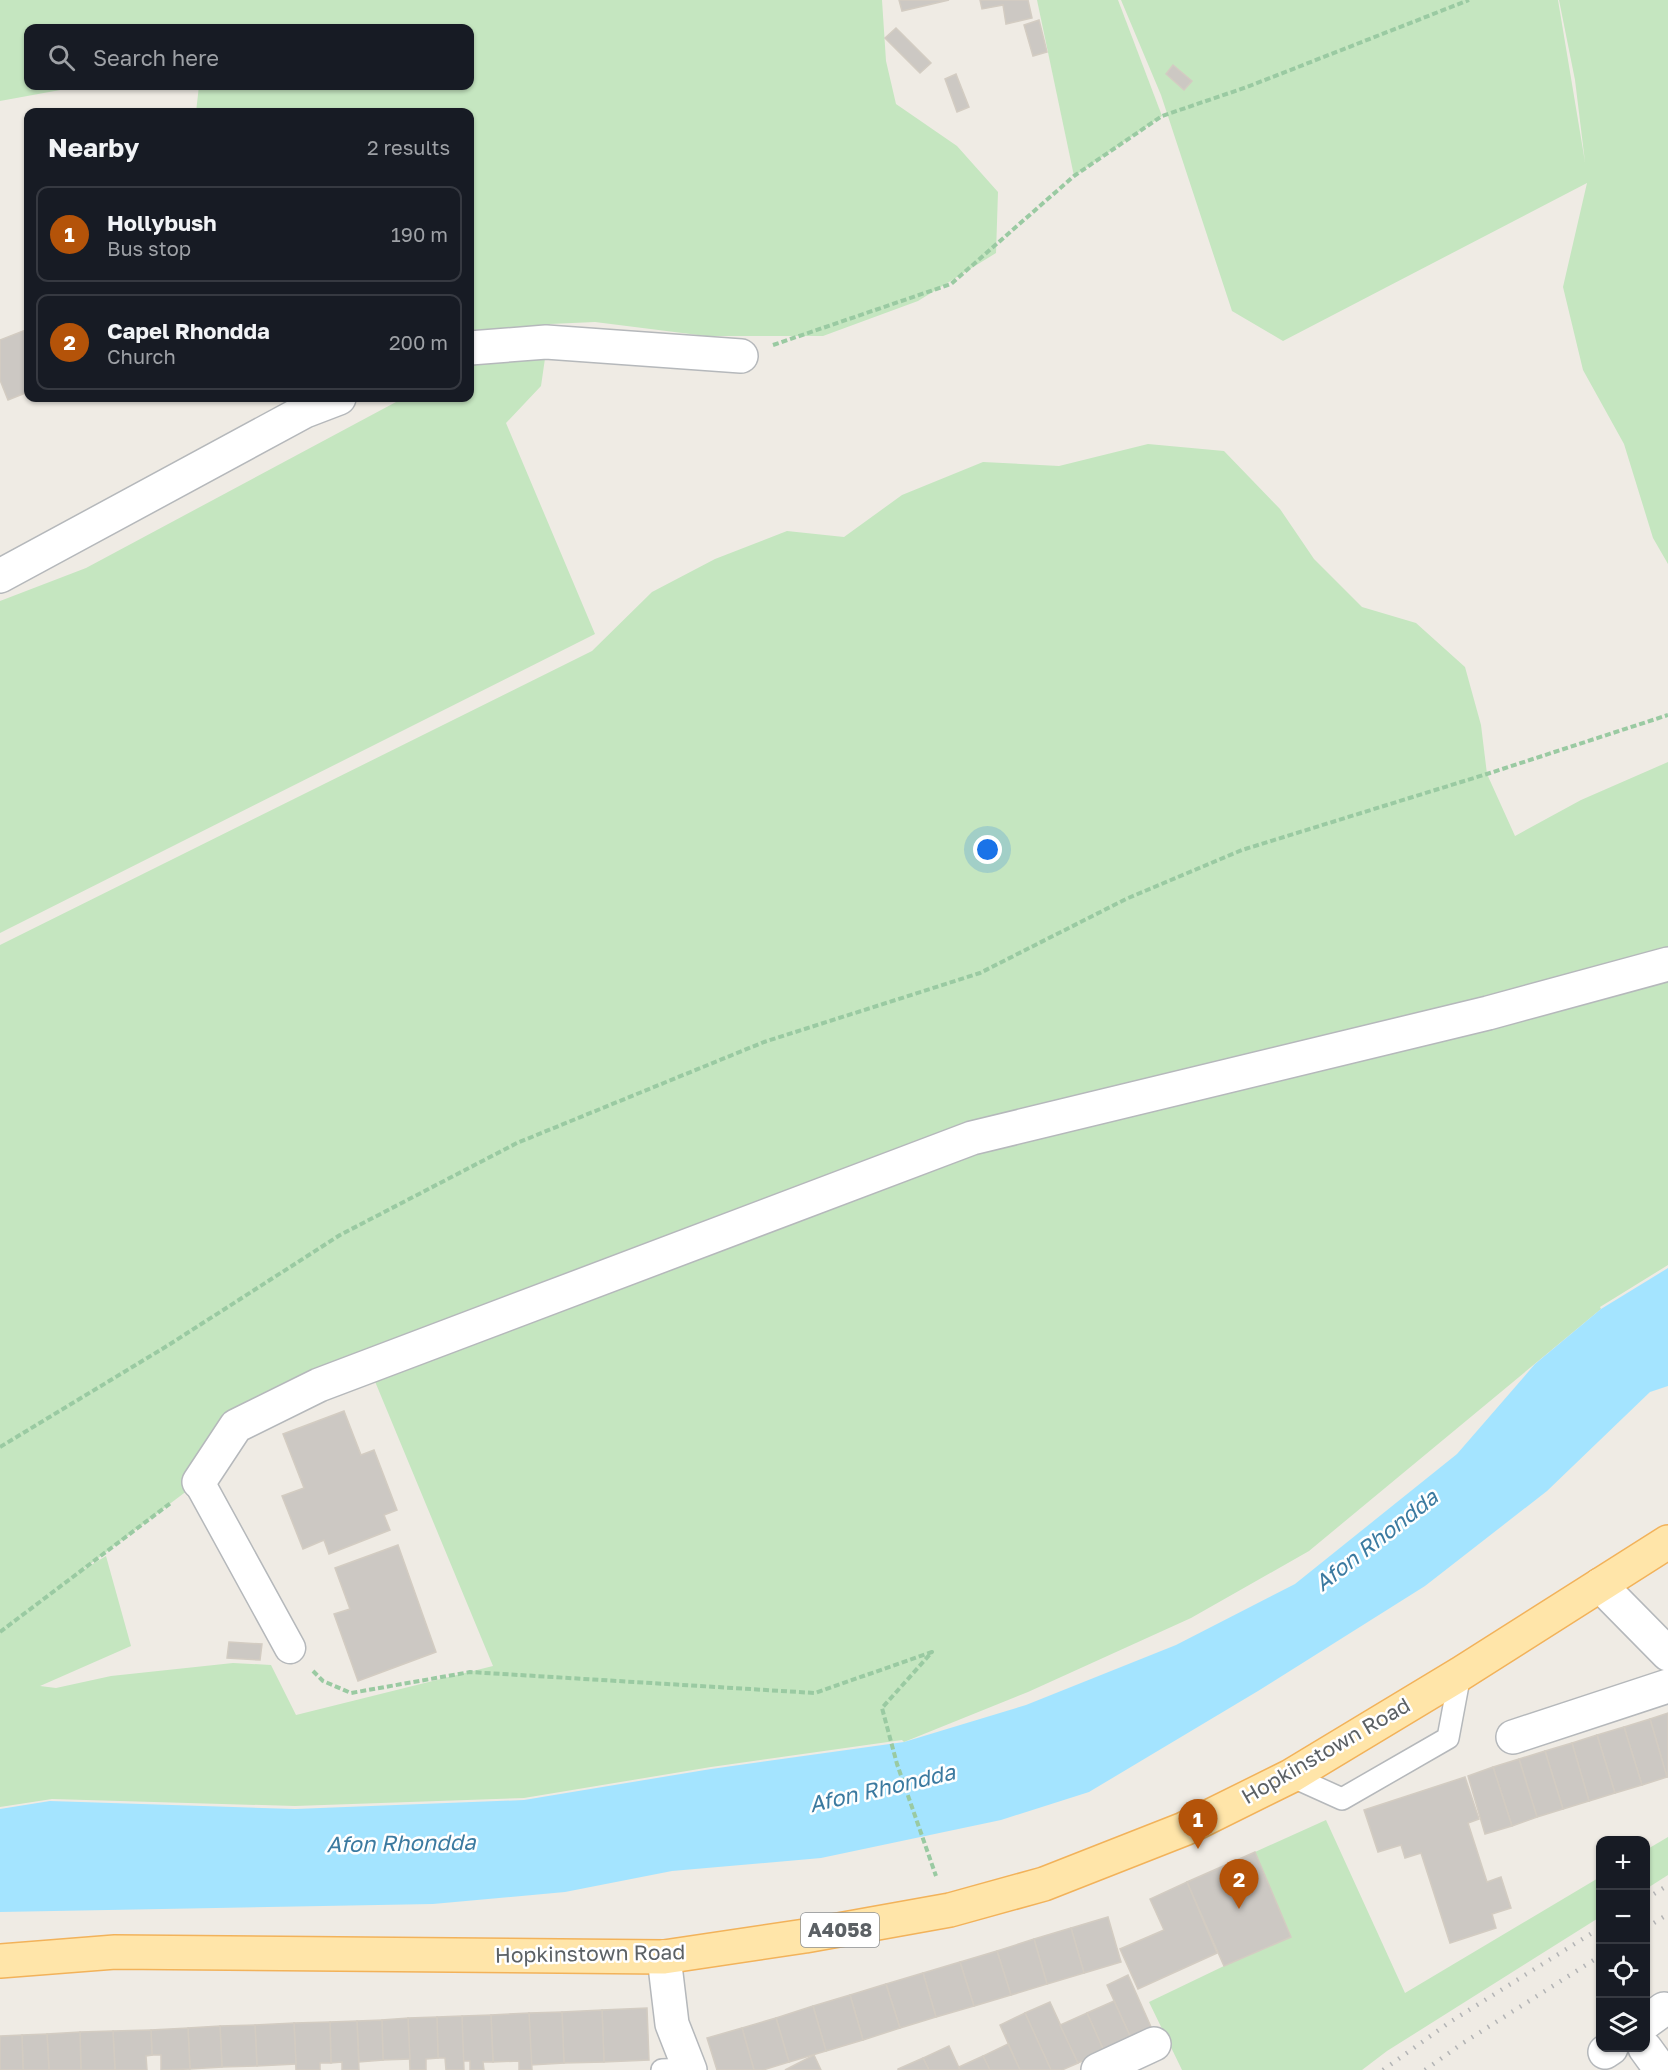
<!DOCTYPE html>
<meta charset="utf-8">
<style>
:root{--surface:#171b24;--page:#242831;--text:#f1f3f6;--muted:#9ea1a6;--line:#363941;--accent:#b45309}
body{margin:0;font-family:"Golos Text",sans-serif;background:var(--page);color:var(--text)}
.controls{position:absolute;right:18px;bottom:18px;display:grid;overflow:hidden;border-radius:12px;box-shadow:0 2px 4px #0004}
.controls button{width:54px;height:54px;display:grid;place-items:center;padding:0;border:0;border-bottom:2px solid var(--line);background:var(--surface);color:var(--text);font:30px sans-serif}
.you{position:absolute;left:988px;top:850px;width:21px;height:21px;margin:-15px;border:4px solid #fff;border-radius:50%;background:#1a73e8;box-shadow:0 0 0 9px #1a73e833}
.badge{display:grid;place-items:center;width:39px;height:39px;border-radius:50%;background:var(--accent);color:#fff;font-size:20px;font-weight:700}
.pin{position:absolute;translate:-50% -50px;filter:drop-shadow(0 2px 3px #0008)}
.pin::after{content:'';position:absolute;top:32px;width:21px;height:18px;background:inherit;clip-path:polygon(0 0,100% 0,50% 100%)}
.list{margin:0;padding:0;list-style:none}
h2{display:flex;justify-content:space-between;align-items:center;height:78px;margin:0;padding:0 24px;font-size:26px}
h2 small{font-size:20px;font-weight:400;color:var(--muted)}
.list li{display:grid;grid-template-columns:39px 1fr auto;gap:18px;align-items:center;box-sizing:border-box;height:96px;margin:0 12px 12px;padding:0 12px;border:2px solid var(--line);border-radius:12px}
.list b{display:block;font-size:22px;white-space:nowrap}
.list p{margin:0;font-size:20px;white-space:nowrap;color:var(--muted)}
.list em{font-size:20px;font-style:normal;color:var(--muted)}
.icon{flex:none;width:33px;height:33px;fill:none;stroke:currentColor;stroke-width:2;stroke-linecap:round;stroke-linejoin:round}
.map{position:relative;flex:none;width:1668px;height:2070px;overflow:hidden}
.search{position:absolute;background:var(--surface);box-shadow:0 2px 4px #0004;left:24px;top:24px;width:450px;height:66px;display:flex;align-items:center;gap:15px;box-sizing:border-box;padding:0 21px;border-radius:12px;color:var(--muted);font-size:22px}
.panel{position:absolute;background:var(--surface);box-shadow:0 2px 4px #0004;left:24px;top:108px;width:450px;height:294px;border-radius:12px}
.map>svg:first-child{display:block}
.green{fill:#c5e6c0;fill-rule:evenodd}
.water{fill:#a4e4ff}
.building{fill:#ccc8c3;stroke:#d3ccc2;stroke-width:1.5}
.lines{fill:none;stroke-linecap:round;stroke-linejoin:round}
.service-casing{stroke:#b5b8bb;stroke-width:24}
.pedestrian-casing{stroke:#b5b8bb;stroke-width:33}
.minor-casing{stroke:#b5b8bb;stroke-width:36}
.primary-casing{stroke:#f2b25a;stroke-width:36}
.path{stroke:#9acaa2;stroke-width:4;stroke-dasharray:6 3;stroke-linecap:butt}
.service{stroke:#fff;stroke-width:21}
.pedestrian{stroke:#fff;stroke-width:30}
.minor{stroke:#fff;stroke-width:33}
.primary{stroke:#ffe5a9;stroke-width:33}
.rail{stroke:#b3b4b5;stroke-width:4.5;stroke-dasharray:1.5 8;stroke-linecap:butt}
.labels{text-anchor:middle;stroke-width:5;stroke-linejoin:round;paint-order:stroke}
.shield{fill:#fff;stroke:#8d9093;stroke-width:1.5}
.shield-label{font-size:20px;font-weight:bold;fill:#5c6165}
.street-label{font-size:21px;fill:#5c6165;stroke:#fff}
.water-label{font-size:22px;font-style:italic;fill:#3b7aa0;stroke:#fff}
</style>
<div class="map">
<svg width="1668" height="2070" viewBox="0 0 1668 2070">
<rect width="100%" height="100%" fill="#efebe4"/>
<g class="green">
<path d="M0,0H882L886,61L896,104L957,146L998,192L996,253L918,301L823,336H706L595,322L550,324L541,386L506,423L595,634L0,933V601L86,568L396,402L385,398H470V112H196L199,86H470V28H28V86H82L0,101Z"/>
<path d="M1037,0H1118L1162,116L1074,176Z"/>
<path d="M1121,0H1558L1585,162L1575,80L1559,0H1668V564L1653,538L1624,444L1583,370L1563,287L1587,183L1283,341L1232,311L1161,95Z"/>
<path d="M1148,444L1224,451L1280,509L1314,559L1362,607L1416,623L1465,667L1481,725L1487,774L1515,836L1581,800L1668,762V1265L1600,1307L1601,1309L1309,1551L1191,1618L1028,1692L904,1742L902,1740L711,1767L524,1798L295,1806L52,1799L0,1807V945L592,651L652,592L715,559L787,531L844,537L902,495L983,462L1059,466ZM369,1367L493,1666L296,1715L271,1665L233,1663L111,1676L56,1688L40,1686L131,1646L106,1556L81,1571L200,1481L236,1426Z"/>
<path d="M1326,1820L1405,1993L1600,1877V1917L1387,2051L1362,2070H1182L1149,2002L1224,1966L1291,1937L1255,1852Z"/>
<path d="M1668,1837V1875L1646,1889V1850Z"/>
</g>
<path class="water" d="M1668,1268V1386L1650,1392L1547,1491L1425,1586L1258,1691L1089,1792L1001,1820L821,1858L672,1871L565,1892L433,1904L0,1912V1809L50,1801L295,1809L524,1800L711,1769L904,1742L1026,1705L1176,1645L1295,1584L1457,1454L1535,1364L1601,1309Z"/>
<g class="building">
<path d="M899,0H949L902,11Z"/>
<path d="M980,0H1028L1032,18L1006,24L1003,5L982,9Z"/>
<path d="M1039,20L1047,52L1033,56L1024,25Z"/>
<path d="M896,28L931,63L920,73L885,38Z"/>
<path d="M1173,65L1192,81L1184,90L1166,74Z"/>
<path d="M956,74L969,107L957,112L945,79Z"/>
<path d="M28,329V392L8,400L0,380V340Z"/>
<path d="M344,1411L361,1455L374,1450L397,1510L384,1515L390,1530L329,1554L324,1540L303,1549L282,1496L304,1488L283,1434Z"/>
<path d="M398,1545L436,1652L358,1681L334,1614L350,1609L335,1568Z"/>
<path d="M229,1642L262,1644L260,1660L227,1658Z"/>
<path d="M1668,1713V1777H1667L1650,1719Z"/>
<path d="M1650,1719L1667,1777L1642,1785L1624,1727Z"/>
<path d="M1624,1727L1642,1785L1615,1793L1597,1735Z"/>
<path d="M1597,1735L1615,1793L1589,1801L1572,1743Z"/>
<path d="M1572,1743L1589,1801L1563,1809L1545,1751Z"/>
<path d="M1545,1751L1563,1809L1537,1817L1519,1759Z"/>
<path d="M1519,1759L1537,1817L1512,1826L1493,1767Z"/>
<path d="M1493,1767L1512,1826L1485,1834L1468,1776Z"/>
<path d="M1465,1777L1479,1819L1468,1823L1487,1882L1501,1877L1511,1908L1492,1914L1496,1928L1450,1943L1421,1853L1405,1858L1401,1845L1378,1852L1364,1810Z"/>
<path d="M1255,1852L1291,1937L1224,1966L1187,1882Z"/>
<path d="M1187,1882L1217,1953L1138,1989L1120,1949L1164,1930L1150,1899Z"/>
<path d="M1108,1917L1121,1962L1084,1973L1071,1928Z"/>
<path d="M1071,1928L1084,1973L1047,1984L1034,1939Z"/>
<path d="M1034,1939L1047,1984L1011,1995L997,1951Z"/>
<path d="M997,1951L1011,1995L974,2006L960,1962Z"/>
<path d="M960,1962L974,2006L936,2017L923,1973Z"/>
<path d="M923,1973L936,2017L900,2028L886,1984Z"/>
<path d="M1128,1975L1152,2029L1131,2038L1107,1985Z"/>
<path d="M886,1984L900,2028L863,2040L850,1995Z"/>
<path d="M850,1995L863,2040L826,2051L813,2006Z"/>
<path d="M1114,2001L1131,2038L1104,2051L1087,2013Z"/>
<path d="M1050,2002L1078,2063L1062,2070H1051L1025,2013Z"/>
<path d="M813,2006L826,2051L789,2062L776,2018Z"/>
<path d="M647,2008L649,2060L604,2062L602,2010Z"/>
<path d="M602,2010L604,2062L564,2063L562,2012Z"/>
<path d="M562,2012L564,2063L531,2065L529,2013Z"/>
<path d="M529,2013L532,2070H519V2061L493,2062L491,2015Z"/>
<path d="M1025,2013L1051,2070H1020L1000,2025Z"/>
<path d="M1087,2013L1104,2051L1078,2063L1060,2025Z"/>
<path d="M491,2015L493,2062H483L484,2070H470V2061H463L462,2016Z"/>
<path d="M462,2016L464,2070H446L445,2058H438L437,2017Z"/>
<path d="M437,2017L438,2058L426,2059V2070H410L408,2018Z"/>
<path d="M408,2018L410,2059L383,2060L382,2020Z"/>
<path d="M776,2018L789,2062L763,2070H754L742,2028Z"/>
<path d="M382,2020L383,2060L359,2062L357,2021Z"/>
<path d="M357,2021L359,2070H342V2062L331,2063L330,2022Z"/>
<path d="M330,2022L331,2063H320V2070H296L294,2023Z"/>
<path d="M294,2023L296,2064L257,2066L255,2025Z"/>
<path d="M255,2025L257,2066L222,2067L220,2026Z"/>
<path d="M220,2026L222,2067L190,2069L188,2028Z"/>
<path d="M188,2028L190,2069L161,2070V2055H152L151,2030Z"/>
<path d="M742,2028L754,2070H717L707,2038Z"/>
<path d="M151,2030L152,2055L146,2056L147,2070H115L113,2031Z"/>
<path d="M113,2031L115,2070H81L80,2032Z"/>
<path d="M80,2032L81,2070H49L47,2034Z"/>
<path d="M47,2034L49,2070H23L22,2035Z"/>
<path d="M22,2035L23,2070H0V2036Z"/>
<path d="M1008,2044L1020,2070H990L983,2056Z"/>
<path d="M949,2046L960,2070H929L923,2058Z"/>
<path d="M814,2055L821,2070H785Z"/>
<path d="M983,2056L990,2070H960L959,2067Z"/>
<path d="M923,2058L929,2070H898V2069Z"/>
</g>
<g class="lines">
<g class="service-casing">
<g id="service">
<path d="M1291,1776L1342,1799L1448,1738L1460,1674"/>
<path d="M662,2070L690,2069"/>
</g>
</g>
<g class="pedestrian-casing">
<path id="pedestrian" d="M199,1482L290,1648"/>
</g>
<g class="minor-casing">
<g id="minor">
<path d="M470,348L546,342L741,356"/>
<path d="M0,576L305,411L339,398"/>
<path d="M199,1482L236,1426L319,1385L972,1138L1488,1013L1668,964"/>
<path d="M1600,1585L1668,1654"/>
<path d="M1513,1737L1668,1686"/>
<path d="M664,1957L672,2024L690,2070"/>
<path d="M1646,2022L1664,2009"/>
<path d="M1645,2048L1661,2070"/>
<path d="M1605,2052L1611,2048"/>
<path d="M1098,2070L1154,2044"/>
</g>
</g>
<g class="primary-casing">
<path id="primary" d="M0,1961L115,1952L664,1957L805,1936L950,1910L1044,1884L1184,1829L1291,1776L1460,1674L1668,1542"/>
</g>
<g class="path">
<path d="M773,345L951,284L1074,176L1162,116L1247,87L1469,0"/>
<path d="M0,1447L167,1346L340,1235L517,1143L764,1042L980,973L1126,899L1242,850L1490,773L1668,715"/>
<path d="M0,1632L172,1502"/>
<path d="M313,1671L323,1681L351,1693L470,1672L815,1693L932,1652L882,1708L897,1764L936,1876"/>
</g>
<use href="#service" class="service"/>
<use href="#pedestrian" class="pedestrian"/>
<use href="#minor" class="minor"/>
<use href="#primary" class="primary"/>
<g class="rail">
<path d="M1646,1899L1668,1885"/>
<path d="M1646,1928L1668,1914"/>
<path d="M1383,2070L1450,2022L1600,1928"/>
<path d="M1425,2070L1463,2043L1600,1956"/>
</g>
</g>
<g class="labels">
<rect class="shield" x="801" y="1913" width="78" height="34" rx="4.5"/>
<g class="shield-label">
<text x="840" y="1937">A4058</text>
</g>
<g class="street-label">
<text transform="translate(1326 1751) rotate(-30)" y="7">Hopkinstown Road</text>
<text transform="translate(590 1954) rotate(-1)" y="7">Hopkinstown Road</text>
</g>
<g class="water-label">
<text transform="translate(1376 1540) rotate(-38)" y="8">Afon Rhondda</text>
<text transform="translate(882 1788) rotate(-13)" y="8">Afon Rhondda</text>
<text transform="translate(401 1843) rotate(-1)" y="8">Afon Rhondda</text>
</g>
</g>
</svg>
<div class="controls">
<button>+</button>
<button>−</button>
<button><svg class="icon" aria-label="locate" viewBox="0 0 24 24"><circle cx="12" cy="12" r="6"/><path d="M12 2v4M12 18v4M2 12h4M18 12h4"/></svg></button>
<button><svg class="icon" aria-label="layers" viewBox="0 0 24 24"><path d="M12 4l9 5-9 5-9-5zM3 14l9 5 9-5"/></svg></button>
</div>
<div class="you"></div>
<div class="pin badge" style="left:1198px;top:1849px">1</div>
<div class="pin badge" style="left:1239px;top:1909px">2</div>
<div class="search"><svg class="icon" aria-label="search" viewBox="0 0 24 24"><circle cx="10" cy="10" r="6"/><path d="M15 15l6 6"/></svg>Search here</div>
<section class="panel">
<h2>Nearby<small>2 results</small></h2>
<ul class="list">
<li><span class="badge">1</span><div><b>Hollybush</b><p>Bus stop</p></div><em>190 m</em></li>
<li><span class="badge">2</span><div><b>Capel Rhondda</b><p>Church</p></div><em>200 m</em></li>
</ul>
</section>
</div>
